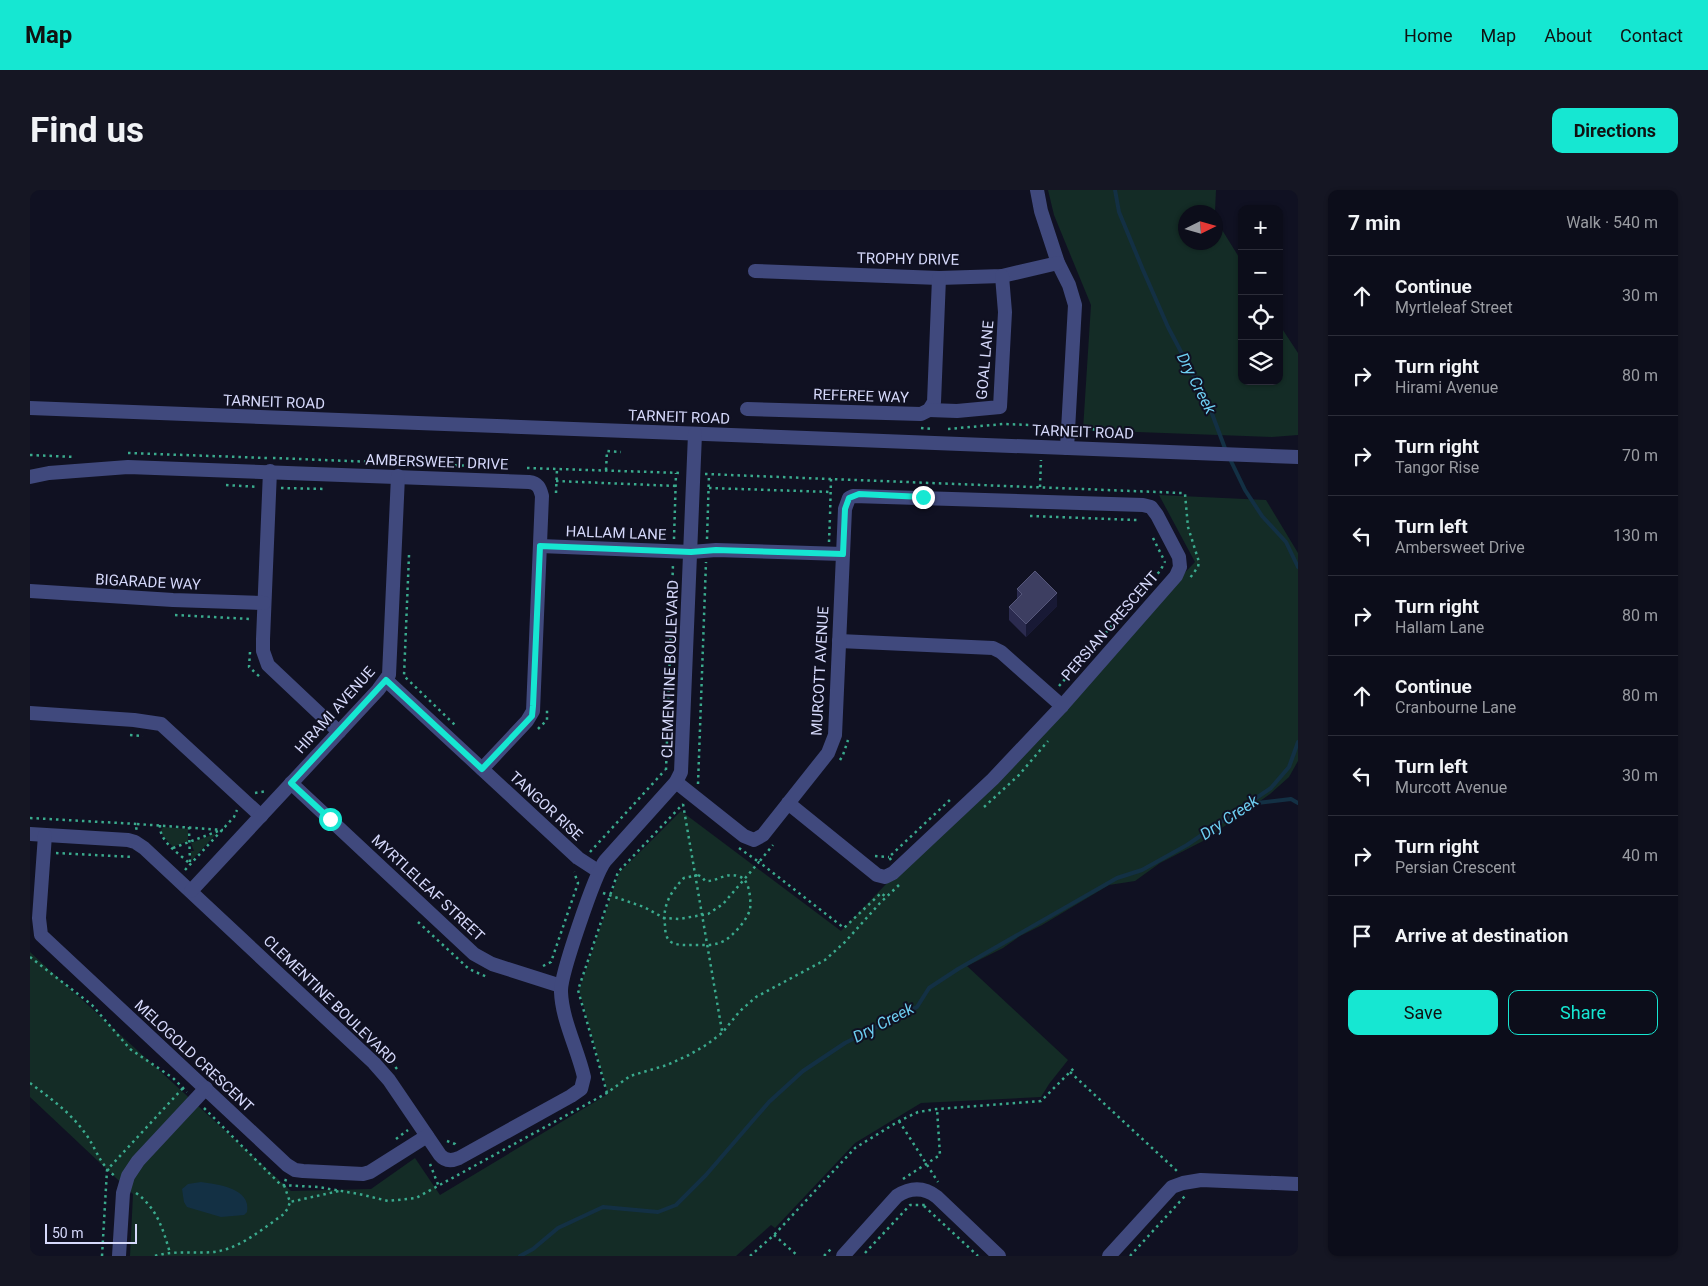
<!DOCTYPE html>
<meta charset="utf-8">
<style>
:root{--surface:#0c0d1a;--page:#151623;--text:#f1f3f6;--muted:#9a9ca2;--line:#2c2d39;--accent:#16e7d2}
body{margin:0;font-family:Roboto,sans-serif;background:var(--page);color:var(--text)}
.controls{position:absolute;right:15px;top:15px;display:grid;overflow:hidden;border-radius:10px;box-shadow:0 1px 4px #0004}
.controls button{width:45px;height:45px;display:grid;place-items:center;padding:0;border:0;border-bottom:1px solid var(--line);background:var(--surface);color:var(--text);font:25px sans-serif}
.compass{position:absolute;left:1148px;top:15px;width:45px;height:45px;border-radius:50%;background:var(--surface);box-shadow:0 1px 4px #0004;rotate:85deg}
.scale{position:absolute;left:15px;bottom:12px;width:92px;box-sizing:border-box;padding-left:5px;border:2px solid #d6d9fb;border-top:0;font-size:14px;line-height:18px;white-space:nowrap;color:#d6d9fb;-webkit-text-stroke:4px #101122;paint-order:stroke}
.stop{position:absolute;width:15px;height:15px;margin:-11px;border:4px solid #16e7d2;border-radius:50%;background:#fff}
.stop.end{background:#16e7d2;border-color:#fff;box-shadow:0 1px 5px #0008}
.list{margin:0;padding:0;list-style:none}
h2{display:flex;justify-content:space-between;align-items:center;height:65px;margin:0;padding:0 20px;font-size:21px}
h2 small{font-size:16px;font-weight:400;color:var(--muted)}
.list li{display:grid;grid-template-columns:32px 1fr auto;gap:15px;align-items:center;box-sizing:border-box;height:80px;padding:0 20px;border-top:1px solid var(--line)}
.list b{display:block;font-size:19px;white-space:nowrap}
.list p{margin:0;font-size:16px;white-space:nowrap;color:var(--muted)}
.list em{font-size:16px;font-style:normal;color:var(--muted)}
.actions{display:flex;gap:10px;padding:15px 20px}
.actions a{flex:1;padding:11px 0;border:1px solid var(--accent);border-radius:10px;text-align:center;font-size:18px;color:var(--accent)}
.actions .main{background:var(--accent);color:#111}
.icon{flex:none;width:28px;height:28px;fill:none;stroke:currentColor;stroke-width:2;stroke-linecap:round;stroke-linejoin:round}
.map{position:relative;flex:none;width:1268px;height:1066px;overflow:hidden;border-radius:10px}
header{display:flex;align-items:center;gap:30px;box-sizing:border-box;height:70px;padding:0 25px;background:var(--accent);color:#111}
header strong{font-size:24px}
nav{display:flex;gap:28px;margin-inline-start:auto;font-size:18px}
.intro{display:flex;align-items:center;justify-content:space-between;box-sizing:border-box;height:120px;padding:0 30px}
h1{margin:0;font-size:35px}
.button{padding:12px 22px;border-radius:10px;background:var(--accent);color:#111;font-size:18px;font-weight:700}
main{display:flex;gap:30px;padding:0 30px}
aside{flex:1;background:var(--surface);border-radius:10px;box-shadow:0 1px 4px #0004}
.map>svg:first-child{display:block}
.green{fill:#142c26}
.water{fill:#133044}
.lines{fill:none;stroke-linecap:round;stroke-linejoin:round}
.stream{stroke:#133044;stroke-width:4}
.path{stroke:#3aaa8d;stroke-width:2.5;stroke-dasharray:2.5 4;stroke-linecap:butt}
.minor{stroke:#40497d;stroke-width:14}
.wall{fill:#2b2b4f}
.shaded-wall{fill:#181935}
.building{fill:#3d3e61;stroke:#55567a}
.route{stroke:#16e7d2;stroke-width:6}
.labels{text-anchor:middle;stroke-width:4;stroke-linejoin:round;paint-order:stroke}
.street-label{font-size:15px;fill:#d6d9fb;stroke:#101122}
.water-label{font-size:16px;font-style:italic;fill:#6dcef1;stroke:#101122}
</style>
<header>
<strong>Map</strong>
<nav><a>Home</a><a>Map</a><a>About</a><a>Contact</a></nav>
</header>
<div class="intro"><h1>Find us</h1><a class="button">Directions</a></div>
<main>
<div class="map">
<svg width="1268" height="1066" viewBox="0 0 1268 1066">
<rect width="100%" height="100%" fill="#101122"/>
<g class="green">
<path d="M1018,0H1186L1185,22H1156V52H1186V23L1189,35L1212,72V191H1249V134L1268,163V245L1242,247L1053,240L1061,115L1024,25Z"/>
<path d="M1129,305L1236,310L1268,363V571L1259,587L1240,604L1175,650L1130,673L1105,691L1079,695L1012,735L990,746L973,758L937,776L1038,870L1019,894L1011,907L891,913L825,953L745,1038L741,1035L706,1066H100L103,1004L0,907V762L261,1001L341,999L385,968L410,1005L578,904L549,800L589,683L651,621L811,741L1165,372Z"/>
<path d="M133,637L158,639V651L143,657L133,646L131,640Z"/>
<path d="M187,643L161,671V661H164L161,653Z"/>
</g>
<path class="water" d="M171,992C186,994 222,998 217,1022L214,1025L191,1027L157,1017L154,1012L152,999L158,994Z"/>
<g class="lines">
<g class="stream">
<path d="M1085,0L1089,22L1113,80L1138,137L1178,213L1196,261"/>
<path d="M1199,267L1215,300L1232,326L1256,352L1268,377"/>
<path d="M1219,614L1261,609L1268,613"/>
<path d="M490,1066L503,1059L528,1038L573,1017L628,1022L646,1015L676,985L739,912L773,881L815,853L887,817L899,798L928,779L1087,688L1112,680L1157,655L1241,598L1259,577L1268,552"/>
</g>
<g class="path">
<path d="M1050,237L1100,246"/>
<path d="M891,238L903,239"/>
<path d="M918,239L973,234L1027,236"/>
<path d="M98,263L237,268"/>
<path d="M0,265L45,267"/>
<path d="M243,268L472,277"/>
<path d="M497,278L652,283"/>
<path d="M576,280L577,261L591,262"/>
<path d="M675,284L1152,303L1155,304L1158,337L1169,372L1168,377L1160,388"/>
<path d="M801,289L800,326H801"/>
<path d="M526,291L646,296"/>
<path d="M196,295L228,297"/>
<path d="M1010,297L1011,270"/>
<path d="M251,298L296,299"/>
<path d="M679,298L801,302"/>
<path d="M526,303L527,279"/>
<path d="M1000,326L1107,330V328"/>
<path d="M1123,348L1135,372"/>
<path d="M644,349L646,283"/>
<path d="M677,349L679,284"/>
<path d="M799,352L800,326"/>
<path d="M379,365L374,486L427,537"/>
<path d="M145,425L220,429"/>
<path d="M220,462L219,477L230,487"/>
<path d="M1029,496L1130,381L1135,372"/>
<path d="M508,539L517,530V520"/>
<path d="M100,545L113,546"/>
<path d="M810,570L813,565L818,550"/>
<path d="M636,580L643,374"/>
<path d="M626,590L635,580"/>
<path d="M668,594L676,372"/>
<path d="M225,603L237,601"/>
<path d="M653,614L692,841"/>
<path d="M954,617L989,585L1018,551"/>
<path d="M0,628L107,634L106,641"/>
<path d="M107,634L193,640"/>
<path d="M130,635C129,652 149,663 160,674"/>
<path d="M159,637L160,674"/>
<path d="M143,658L191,640"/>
<path d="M709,658L729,672L743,655"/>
<path d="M560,662L626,590"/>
<path d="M26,663L103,667"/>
<path d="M845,666L859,667"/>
<path d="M861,670L859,667L922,608"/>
<path d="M155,680L204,627L207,620"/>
<path d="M668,685L672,687L675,691C687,692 695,682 708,686C715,688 717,693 719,700C720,706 721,713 720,719C718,729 703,746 694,751C684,756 674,755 664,755C656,755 648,756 641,752C636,749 635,741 635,735C632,716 641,701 654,688Z"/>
<path d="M573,703L614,717L634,728L649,729L672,725L678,724L693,714L729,672L814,738L851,703L856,707"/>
<path d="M388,732L439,779L457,787"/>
<path d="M0,767L62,815L100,859L143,888L157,902"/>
<path d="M513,776L521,772L548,693L544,682"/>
<path d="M353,862L367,879"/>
<path d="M1040,882L1147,981"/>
<path d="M0,893C20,908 40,922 55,943C67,959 68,973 86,987"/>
<path d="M577,903L548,800L588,682L653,614"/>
<path d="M174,918L251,995L288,997L329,1004L358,1011L386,1008L577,903L600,886L637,875L659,865L676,855L692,843L710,821L726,807L795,770L815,752L850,713L869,695"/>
<path d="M869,931L908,992"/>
<path d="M366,949L378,940"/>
<path d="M417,951L425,954L427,957"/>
<path d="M400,974L409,997"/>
<path d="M256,989L254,995L260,1012L309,1001"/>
<path d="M873,989L910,965L907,919"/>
<path d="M106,1003C127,1018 133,1039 140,1063"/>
<path d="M894,1016L948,1066"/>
<path d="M744,1045L768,1066"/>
<path d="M835,1063L880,1015H895"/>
<path d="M72,1066L77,980L153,898"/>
<path d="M125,1066C144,1060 164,1064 183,1062C210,1059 232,1039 254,1024L258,1018L260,1012"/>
<path d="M720,1066L744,1045L825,958L869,931L888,922L907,919L1011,911L1044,878"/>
<path d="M794,1066L803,1057"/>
<path d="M1100,1066L1155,1006"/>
</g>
<g class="minor">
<path d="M1007,0L1011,21L1028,73L1039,95L1045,115L1037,258"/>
<path d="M725,81L909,88L972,86L1028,73"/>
<path d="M0,218L1268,267"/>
<path d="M717,219L891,224L899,220L904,212L909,88"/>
<path d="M899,220L927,221L970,217L975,122L972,86"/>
<path d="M240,281L233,449V461L238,475L309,542"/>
<path d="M0,287L19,283L98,277L499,292C508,293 510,298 512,306L503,521L497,531L452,579"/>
<path d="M510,356L661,362L686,360L813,364"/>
<path d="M0,401L143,410L234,413"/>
<path d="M809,451L963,458L971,462L1032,516"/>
<path d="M356,490L548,668L568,681"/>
<path d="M0,523L104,530L131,534L231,626"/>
<path d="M646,592L714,646L724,650L733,645L798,563L805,545L815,319L819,308L823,306L1113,315L1121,317L1127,325L1149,367L1150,377L1146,386L1032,516L963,589L863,683L855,687L847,685L758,613"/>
<path d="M261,593L444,764L462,774L531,796"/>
<path d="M0,644L98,650L105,652L114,658L344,873L359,890L410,965C415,971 422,971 429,968L541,906L551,899L554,887C548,860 532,830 531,802C530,786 565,684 575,671L646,592L651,582L665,244"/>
<path d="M15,645L9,728L11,745L257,975L265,980L273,981L333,984L340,982L397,946"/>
<path d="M161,701L348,500L359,485L368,286"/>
<path d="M89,1066L93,1003L98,986L108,971L176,898"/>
<path d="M813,1066L867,1006C881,997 894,997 907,1007L969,1066"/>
<path d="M1079,1066L1142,997L1153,993L1171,990L1268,994"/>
</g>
</g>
<path class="wall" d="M987,399L1027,416L996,447L979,430V417L987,409Z"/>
<path class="shaded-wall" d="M1027,403V416L996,447V434Z"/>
<path class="building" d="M1005,381L1027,403L996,434L979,417L992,404L987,399Z"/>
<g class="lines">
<path class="route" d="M300,629L261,593L356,490L452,579L502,526L503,516L510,356L661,362L686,360L813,364L815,319L819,308L829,304L893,307"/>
</g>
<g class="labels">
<g class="street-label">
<text transform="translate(878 69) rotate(1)" y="5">TROPHY DRIVE</text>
<text transform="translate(955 170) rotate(-85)" y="5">GOAL LANE</text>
<text transform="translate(831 206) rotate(2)" y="5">REFEREE WAY</text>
<text transform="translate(244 212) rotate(2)" y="5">TARNEIT ROAD</text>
<text transform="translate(649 227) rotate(2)" y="5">TARNEIT ROAD</text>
<text transform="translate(1053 242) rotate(2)" y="5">TARNEIT ROAD</text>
<text transform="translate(407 272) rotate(2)" y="5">AMBERSWEET DRIVE</text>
<text transform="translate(586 343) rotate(2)" y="5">HALLAM LANE</text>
<text transform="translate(118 392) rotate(3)" y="5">BIGARADE WAY</text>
<text transform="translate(1080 436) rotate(-49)" y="5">PERSIAN CRESCENT</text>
<text transform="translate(640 479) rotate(-88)" y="5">CLEMENTINE BOULEVARD</text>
<text transform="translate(790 481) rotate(-87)" y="5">MURCOTT AVENUE</text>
<text transform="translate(305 520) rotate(-48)" y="5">HIRAMI AVENUE</text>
<text transform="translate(516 616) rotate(43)" y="5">TANGOR RISE</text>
<text transform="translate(398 698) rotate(43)" y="5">MYRTLELEAF STREET</text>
<text transform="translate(300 810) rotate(44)" y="5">CLEMENTINE BOULEVARD</text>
<text transform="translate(164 866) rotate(43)" y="5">MELOGOLD CRESCENT</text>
</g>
<g class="water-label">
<text transform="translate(1167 193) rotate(63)" y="6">Dry Creek</text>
<text transform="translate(1199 627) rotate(-34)" y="6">Dry Creek</text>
<text transform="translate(853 832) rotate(-28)" y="6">Dry Creek</text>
</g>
</g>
</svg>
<div class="controls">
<button>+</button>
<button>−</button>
<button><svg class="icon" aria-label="locate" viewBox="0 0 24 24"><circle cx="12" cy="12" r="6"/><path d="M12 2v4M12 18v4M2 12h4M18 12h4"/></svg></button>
<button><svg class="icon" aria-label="layers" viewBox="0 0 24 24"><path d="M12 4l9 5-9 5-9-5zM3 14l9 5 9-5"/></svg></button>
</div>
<svg class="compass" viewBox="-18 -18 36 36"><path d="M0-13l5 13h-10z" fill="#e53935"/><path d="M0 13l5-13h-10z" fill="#9a9ca2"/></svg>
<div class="scale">50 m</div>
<div class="stop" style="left:300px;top:629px"></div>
<div class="stop end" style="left:893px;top:307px"></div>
</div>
<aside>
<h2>7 min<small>Walk · 540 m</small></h2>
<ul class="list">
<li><svg class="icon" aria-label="ahead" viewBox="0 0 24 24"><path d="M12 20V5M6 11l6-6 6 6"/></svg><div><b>Continue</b><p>Myrtleleaf Street</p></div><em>30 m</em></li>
<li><svg class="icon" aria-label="right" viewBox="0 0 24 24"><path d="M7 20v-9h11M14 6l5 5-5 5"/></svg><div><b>Turn right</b><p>Hirami Avenue</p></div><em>80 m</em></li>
<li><svg class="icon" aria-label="right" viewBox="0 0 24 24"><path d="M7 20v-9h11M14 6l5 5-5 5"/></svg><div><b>Turn right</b><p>Tangor Rise</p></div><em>70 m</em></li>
<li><svg class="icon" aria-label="left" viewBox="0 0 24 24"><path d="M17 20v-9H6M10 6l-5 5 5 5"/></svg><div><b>Turn left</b><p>Ambersweet Drive</p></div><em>130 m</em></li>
<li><svg class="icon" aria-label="right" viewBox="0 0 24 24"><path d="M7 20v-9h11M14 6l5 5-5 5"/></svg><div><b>Turn right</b><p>Hallam Lane</p></div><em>80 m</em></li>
<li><svg class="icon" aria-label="ahead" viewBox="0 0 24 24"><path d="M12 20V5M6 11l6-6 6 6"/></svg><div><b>Continue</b><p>Cranbourne Lane</p></div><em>80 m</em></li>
<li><svg class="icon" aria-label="left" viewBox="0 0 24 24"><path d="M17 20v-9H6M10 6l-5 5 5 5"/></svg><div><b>Turn left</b><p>Murcott Avenue</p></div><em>30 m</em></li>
<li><svg class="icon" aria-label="right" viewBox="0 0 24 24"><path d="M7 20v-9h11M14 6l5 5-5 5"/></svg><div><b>Turn right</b><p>Persian Crescent</p></div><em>40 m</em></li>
<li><svg class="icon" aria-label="arrive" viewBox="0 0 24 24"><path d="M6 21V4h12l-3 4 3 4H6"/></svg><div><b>Arrive at destination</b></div></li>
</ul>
<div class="actions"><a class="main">Save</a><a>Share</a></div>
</aside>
</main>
